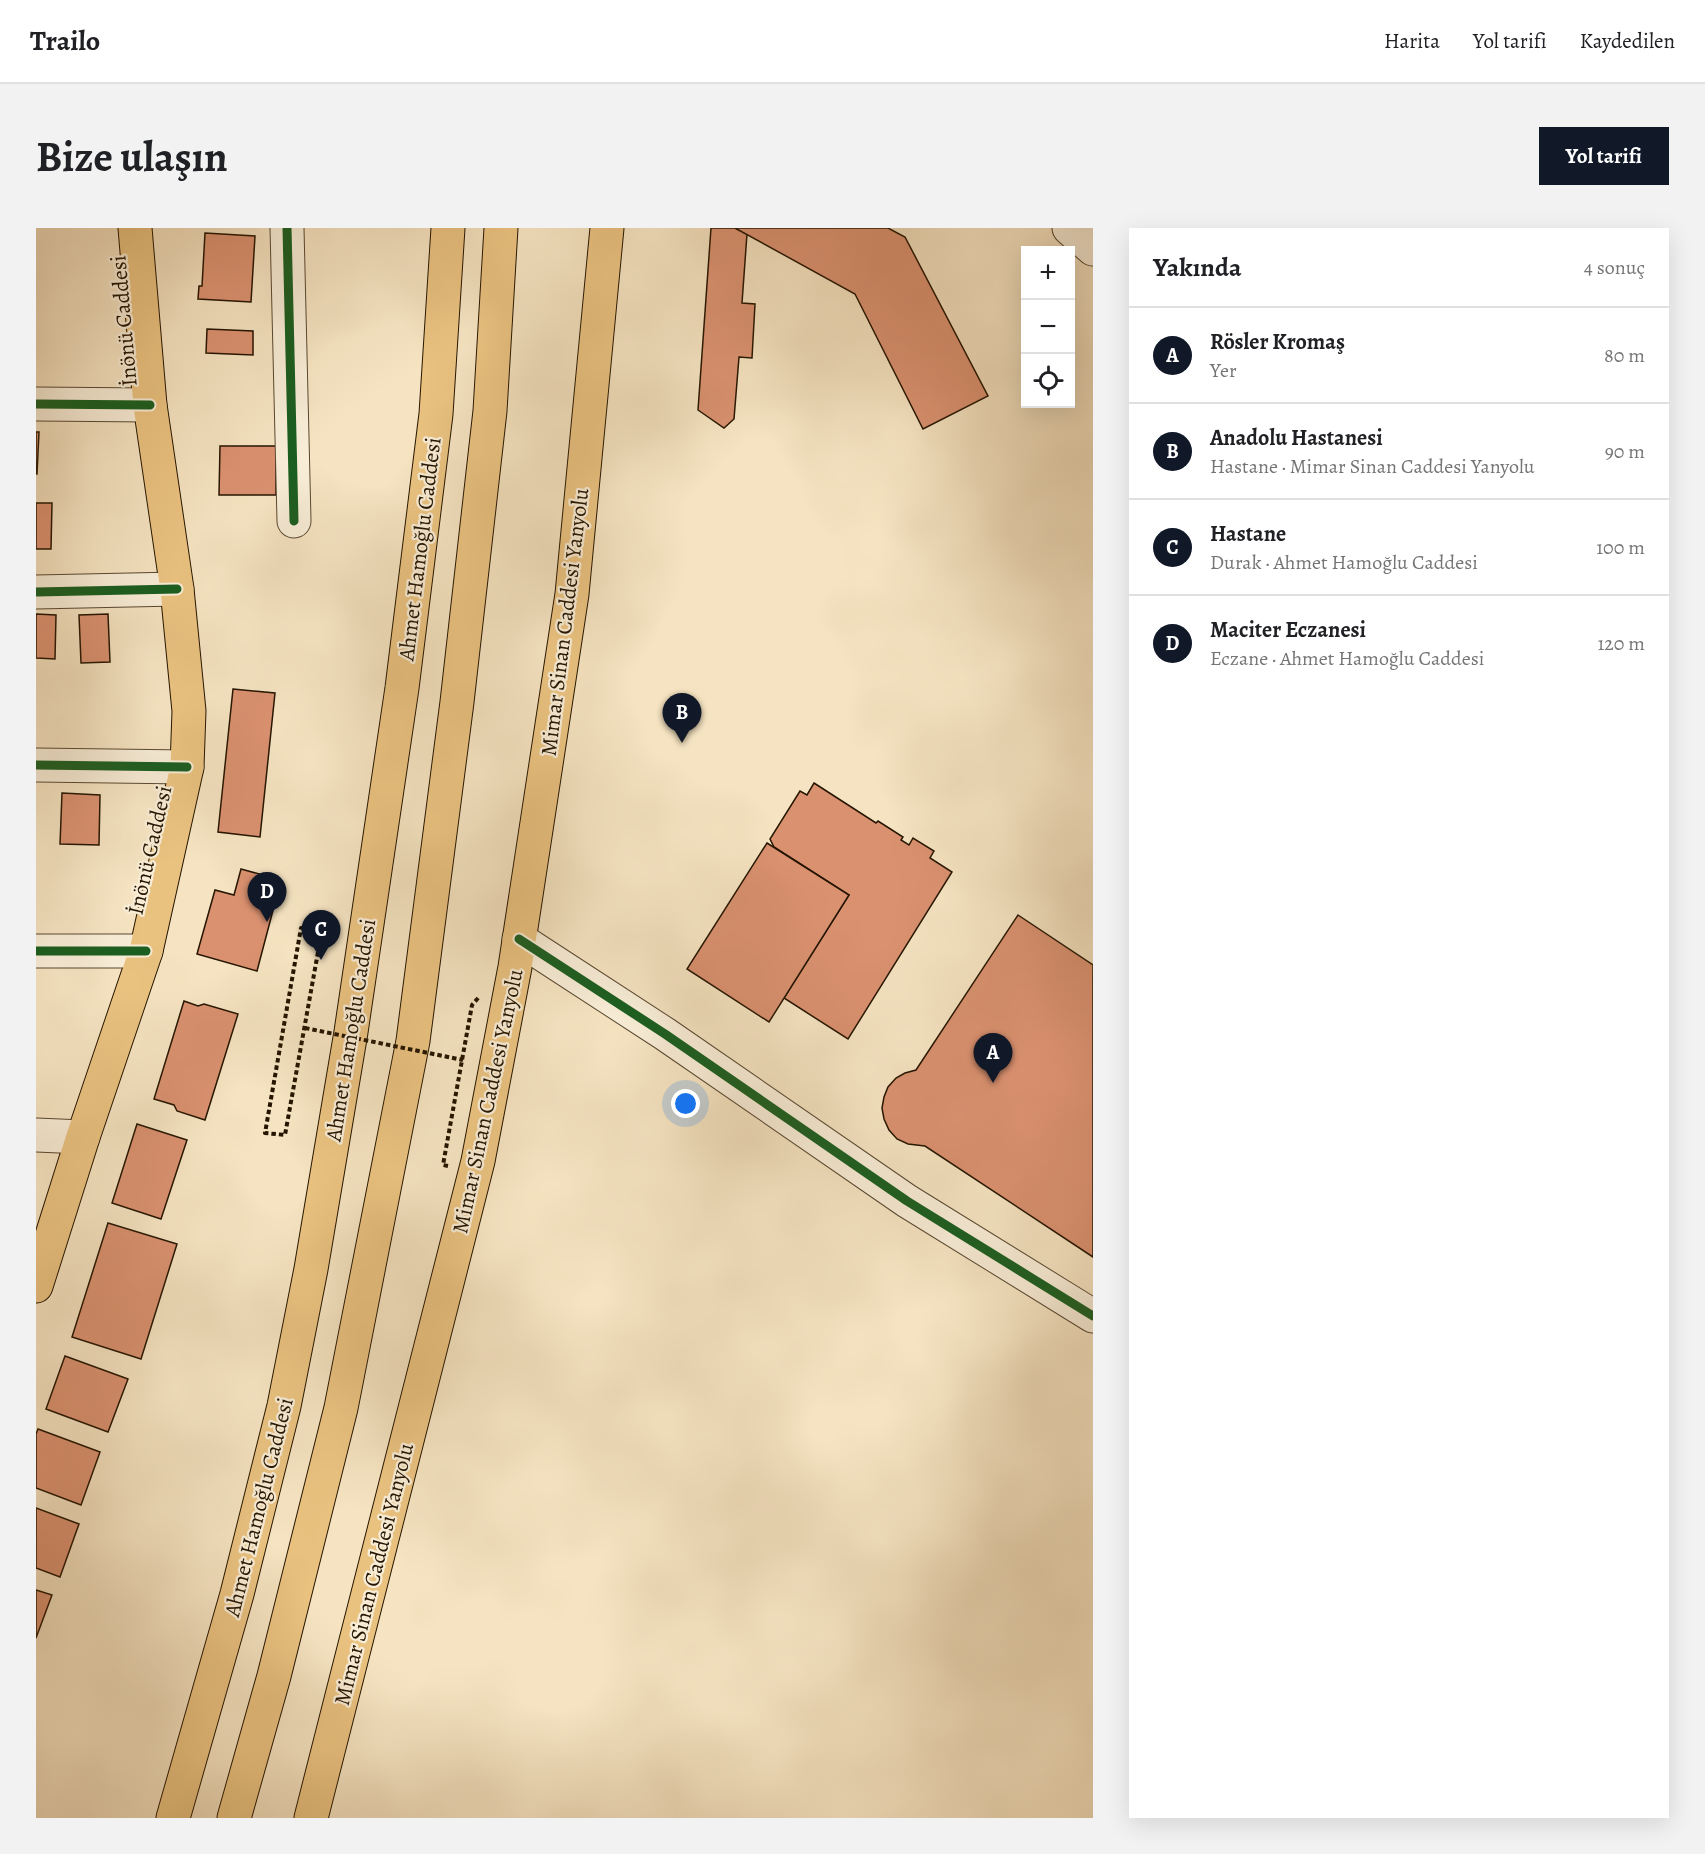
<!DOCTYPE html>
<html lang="tr">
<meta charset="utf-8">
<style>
:root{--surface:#fff;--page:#f2f2f2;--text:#202124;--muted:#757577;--line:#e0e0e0;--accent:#111827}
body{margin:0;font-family:Alegreya,serif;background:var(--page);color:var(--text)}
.controls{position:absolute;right:18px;top:18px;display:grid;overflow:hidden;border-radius:0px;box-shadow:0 6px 24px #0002}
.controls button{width:54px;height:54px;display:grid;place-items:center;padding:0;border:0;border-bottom:2px solid var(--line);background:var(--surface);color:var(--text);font:30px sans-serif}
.you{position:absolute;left:650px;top:876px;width:21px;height:21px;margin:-15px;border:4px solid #fff;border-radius:50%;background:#1a73e8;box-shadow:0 0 0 9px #1a73e833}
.badge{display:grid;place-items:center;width:39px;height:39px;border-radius:50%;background:var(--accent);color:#fff;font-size:20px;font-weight:700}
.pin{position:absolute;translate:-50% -50px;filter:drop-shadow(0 2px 3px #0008)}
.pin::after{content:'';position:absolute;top:32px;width:21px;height:18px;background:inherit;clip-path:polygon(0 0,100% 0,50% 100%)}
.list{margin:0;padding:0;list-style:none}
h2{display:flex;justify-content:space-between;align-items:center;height:78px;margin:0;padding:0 24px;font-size:26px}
h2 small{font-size:20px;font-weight:400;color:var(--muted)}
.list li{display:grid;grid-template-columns:39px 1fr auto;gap:18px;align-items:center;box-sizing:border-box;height:96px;padding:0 24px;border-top:2px solid var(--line)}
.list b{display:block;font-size:22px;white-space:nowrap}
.list p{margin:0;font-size:20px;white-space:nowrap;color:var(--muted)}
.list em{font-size:20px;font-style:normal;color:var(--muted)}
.icon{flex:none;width:33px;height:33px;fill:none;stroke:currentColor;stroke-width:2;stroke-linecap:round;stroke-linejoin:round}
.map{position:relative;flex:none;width:1057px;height:1590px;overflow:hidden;border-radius:0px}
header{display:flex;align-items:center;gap:36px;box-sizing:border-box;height:84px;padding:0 30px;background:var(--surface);border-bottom:2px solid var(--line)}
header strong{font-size:28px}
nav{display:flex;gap:33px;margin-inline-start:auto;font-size:21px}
.intro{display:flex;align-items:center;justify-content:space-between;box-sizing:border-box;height:144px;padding:0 36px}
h1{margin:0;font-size:42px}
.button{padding:15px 27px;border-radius:0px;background:var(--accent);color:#fff;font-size:21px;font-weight:700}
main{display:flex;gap:36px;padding:0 36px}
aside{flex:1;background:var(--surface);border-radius:0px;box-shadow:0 6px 24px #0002}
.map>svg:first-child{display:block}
.building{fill:#da9170;stroke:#251500;stroke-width:1.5}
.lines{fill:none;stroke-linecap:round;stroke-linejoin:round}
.minor-casing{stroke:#594830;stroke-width:35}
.major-casing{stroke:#251500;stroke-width:35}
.highway-casing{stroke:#251500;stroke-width:35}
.path{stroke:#251500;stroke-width:4;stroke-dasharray:4.5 3;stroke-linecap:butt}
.minor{stroke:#f8edd7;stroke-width:33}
.major{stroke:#eac280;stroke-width:33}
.highway{stroke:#eac280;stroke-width:33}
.path-bridge{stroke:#251500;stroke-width:4;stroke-dasharray:4.5 3;stroke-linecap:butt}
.cycleway-casing{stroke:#f8edd7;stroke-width:13}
.cycleway{stroke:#1b5e20;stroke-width:9}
.labels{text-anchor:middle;stroke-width:4.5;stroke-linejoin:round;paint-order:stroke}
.street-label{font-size:22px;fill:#251500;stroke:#f8edd7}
</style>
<header>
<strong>Trailo</strong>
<nav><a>Harita</a><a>Yol tarifi</a><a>Kaydedilen</a></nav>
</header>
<div class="intro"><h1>Bize ulaşın</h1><a class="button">Yol tarifi</a></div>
<main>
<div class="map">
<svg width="1057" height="1590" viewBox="0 0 1057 1590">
<rect width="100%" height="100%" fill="#f5e3c1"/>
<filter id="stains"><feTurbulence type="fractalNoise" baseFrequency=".00333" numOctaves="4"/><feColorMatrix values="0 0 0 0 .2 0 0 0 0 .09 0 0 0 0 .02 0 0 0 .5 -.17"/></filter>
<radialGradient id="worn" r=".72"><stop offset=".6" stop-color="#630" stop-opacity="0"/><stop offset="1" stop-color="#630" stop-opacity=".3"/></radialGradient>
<g class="building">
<path d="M675,0H699L711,6L706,75L719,76L716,130L703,129L698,191L688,200L662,182Z"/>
<path d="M699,0H852L869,9L952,168L887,201L819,66Z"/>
<path d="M169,5L219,8L215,74L162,71L163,58H166Z"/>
<path d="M171,101L217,103V127L170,125Z"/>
<path d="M0,204H3L1,246H0Z"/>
<path d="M184,218H240V267H183Z"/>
<path d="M0,275H16L15,321H0Z"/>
<path d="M0,386L20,387L19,431L0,430Z"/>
<path d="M72,386L74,434L45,435L43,387Z"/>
<path d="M197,461L239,465L224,609L182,604Z"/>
<path d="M778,555L840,595L842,593L867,609L865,612L873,617L877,610L898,623L894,630L916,644L812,811L748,770L813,667L738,619L734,611L764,563L771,567Z"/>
<path d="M26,565L64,567L63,617L24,616Z"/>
<path d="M731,615L813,667L733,794L651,741Z"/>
<path d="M205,641L245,652L221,743L161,726L179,662L198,667Z"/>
<path d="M982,687L1057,737V1029L889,918L872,916L861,911L853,902L848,891L846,880L848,869L852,859L860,850L869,845L880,842Z"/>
<path d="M148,773L162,778L168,776L202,786L169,892L141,883L138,877L118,871Z"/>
<path d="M101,896L151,912L125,991L76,975Z"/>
<path d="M72,995L141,1016L105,1131L36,1109Z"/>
<path d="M29,1128L92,1151L72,1204L10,1181Z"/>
<path d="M2,1201L64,1224L45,1277L0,1260V1206Z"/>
<path d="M0,1280L43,1296L24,1349L0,1340Z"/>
<path d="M0,1362L16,1367L0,1410Z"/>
</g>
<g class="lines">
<g class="minor-casing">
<g id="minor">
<path d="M251,0L258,293"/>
<path d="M1033,0L1057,21"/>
<path d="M0,176L114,177"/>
<path d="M0,364L141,361"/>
<path d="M0,537L151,539"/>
<path d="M483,711L629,806L871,973L1057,1088"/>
<path d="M0,723H110"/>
<path d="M0,907L47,909"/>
</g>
</g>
<g class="major-casing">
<g id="major">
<path d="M0,1058L47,909L110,723L151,539L153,483L141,361L114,177L99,0"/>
<path d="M275,1590L442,933L479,739L536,366L571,0"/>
</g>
</g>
<g class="highway-casing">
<g id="highway">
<path d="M137,1590L201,1366L248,1178L275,1041L315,804L366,460L400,186L412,0"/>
<path d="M198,1590L238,1448L305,1180L377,813L421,474L454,183L465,0"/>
</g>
</g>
<g class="path">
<path d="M286,702L249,907L229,905L265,700L301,704"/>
<path d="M412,938L407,937L436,777L443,769"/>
</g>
<use href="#minor" class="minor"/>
<use href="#major" class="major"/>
<use href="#highway" class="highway"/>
<path class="path-bridge" d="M269,800L427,832"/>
<g class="cycleway-casing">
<g id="cycleway">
<path d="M251,0L258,293"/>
<path d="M0,176L114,177"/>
<path d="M0,364L141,361"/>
<path d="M0,537L151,539"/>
<path d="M483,711L629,806L871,973L1057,1088"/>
<path d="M0,723H110"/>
</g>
</g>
<use href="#cycleway" class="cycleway"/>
</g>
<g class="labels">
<g class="street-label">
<text transform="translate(87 93) rotate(-95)" y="8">İnönü Caddesi</text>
<text transform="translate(383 321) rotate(-83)" y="8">Ahmet Hamoğlu Caddesi</text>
<text transform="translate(528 394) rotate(-83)" y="8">Mimar Sinan Caddesi Yanyolu</text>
<text transform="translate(113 622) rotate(-77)" y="8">İnönü Caddesi</text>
<text transform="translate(314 802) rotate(-81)" y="8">Ahmet Hamoğlu Caddesi</text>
<text transform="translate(451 873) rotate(-78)" y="8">Mimar Sinan Caddesi Yanyolu</text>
<text transform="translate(222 1279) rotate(-76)" y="8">Ahmet Hamoğlu Caddesi</text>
<text transform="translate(337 1346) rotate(-76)" y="8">Mimar Sinan Caddesi Yanyolu</text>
</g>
</g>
<rect width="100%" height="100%" filter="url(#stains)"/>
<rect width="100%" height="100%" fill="url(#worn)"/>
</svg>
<div class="controls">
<button>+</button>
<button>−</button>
<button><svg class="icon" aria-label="locate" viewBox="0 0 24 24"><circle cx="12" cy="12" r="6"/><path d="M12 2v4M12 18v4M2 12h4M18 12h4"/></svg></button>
</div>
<div class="you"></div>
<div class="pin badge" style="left:957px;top:855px">A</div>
<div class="pin badge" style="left:646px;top:515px">B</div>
<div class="pin badge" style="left:285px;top:732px">C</div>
<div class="pin badge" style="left:231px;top:694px">D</div>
</div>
<aside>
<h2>Yakında<small>4 sonuç</small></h2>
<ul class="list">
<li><span class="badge">A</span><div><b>Rösler Kromaş</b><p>Yer</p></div><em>80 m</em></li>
<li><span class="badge">B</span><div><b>Anadolu Hastanesi</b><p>Hastane · Mimar Sinan Caddesi Yanyolu</p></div><em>90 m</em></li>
<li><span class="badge">C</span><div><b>Hastane</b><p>Durak · Ahmet Hamoğlu Caddesi</p></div><em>100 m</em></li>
<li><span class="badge">D</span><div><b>Maciter Eczanesi</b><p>Eczane · Ahmet Hamoğlu Caddesi</p></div><em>120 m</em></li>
</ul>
</aside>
</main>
